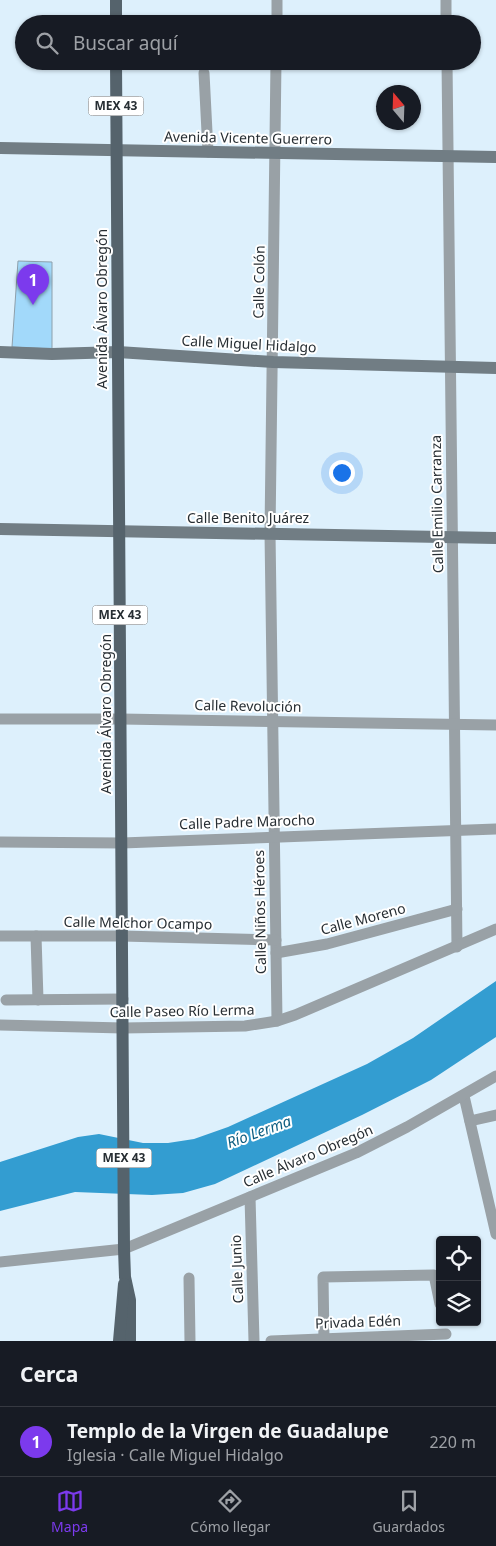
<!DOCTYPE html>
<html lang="es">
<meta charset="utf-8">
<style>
:root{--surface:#171b24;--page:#20242c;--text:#f1f3f6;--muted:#9ea1a6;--line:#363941;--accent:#7c3aed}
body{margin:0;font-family:"Noto Sans",sans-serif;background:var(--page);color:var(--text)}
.controls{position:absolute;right:15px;bottom:15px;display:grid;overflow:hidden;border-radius:5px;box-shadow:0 1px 4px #0004}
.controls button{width:45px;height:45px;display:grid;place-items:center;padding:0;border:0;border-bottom:1px solid var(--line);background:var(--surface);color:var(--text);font:25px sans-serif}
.compass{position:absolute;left:376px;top:85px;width:45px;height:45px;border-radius:50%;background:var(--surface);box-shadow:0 1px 4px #0004;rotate:341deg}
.you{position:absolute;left:341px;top:472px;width:18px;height:18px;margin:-12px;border:4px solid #fff;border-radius:50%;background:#1a73e8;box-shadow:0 0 0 8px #1a73e833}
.badge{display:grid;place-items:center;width:32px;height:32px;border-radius:50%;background:var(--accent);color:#fff;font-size:16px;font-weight:700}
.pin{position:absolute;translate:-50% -41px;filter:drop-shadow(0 1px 2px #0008)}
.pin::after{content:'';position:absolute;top:26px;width:18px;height:15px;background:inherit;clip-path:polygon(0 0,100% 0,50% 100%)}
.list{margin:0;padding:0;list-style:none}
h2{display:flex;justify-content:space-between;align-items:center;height:65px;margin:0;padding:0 20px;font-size:21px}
h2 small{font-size:16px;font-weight:400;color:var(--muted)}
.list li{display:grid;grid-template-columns:32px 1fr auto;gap:15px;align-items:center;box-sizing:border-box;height:70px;padding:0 20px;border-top:1px solid var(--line)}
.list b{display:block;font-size:19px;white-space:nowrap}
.list p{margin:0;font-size:16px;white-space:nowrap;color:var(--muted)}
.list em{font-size:16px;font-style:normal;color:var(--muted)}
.icon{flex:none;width:28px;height:28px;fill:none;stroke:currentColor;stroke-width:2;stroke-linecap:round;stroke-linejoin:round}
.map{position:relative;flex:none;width:496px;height:1341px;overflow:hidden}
.search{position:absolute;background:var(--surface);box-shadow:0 1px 4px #0004;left:15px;right:15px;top:15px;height:55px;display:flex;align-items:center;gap:12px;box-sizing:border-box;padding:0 18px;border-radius:28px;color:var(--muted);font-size:19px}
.sheet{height:135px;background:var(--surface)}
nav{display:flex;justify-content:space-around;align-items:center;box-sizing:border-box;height:70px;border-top:1px solid var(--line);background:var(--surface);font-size:14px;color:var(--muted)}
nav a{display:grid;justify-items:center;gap:2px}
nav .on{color:var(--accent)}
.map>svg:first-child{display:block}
.water{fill:#339dd1}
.building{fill:#a2d9fa;stroke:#8ea0ab}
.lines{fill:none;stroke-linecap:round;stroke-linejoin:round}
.street{stroke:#99a1a6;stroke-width:11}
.secondary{stroke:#717d84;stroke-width:12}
.primary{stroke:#55636c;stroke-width:12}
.labels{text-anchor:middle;stroke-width:4;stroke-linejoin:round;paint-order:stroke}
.shield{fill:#fff;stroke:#686d70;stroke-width:1}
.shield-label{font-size:12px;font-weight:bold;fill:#272e33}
.street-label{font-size:14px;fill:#272e33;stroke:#fff}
.water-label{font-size:15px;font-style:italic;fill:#0d5d81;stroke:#fff}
</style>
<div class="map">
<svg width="496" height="1341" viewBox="0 0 496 1341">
<rect width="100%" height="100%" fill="#ddf0fc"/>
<path class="water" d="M496,981V1037L431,1080L362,1115L215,1184L183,1193L152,1195L75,1192L0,1211V1162L78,1137L99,1134L143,1143H168L194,1139L228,1127L367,1064L413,1038Z"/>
<path class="building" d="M18,261L52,262V349L12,347Z"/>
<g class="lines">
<g class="street">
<path d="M446,0V24"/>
<path d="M277,24V0"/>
<path d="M276,61L270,533L277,1021"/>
<path d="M447,61L457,947"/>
<path d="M204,73L208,152"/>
<path d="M0,719H121L496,725"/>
<path d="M0,842L122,843L496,829"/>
<path d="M0,936H122L276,940"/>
<path d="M36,936L38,1000"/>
<path d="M276,953L327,944L457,909"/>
<path d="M6,1000L123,999"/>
<path d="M0,1025L123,1028L245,1026L277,1021L295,1015L496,929"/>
<path d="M464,1096L496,1234"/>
<path d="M470,1121L496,1115"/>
<path d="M250,1197L254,1341"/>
<path d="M0,1262L124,1249L356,1153L407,1127L496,1076"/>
<path d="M189,1278L190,1341"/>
<path d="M271,1341L446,1334"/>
<path d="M324,1341L323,1277L434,1275L440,1304"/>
</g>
<g class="secondary">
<path d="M0,148L496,157"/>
<path d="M0,352L52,354L118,352L273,362L496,368"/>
<path d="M0,529L496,538"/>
</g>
<g class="primary">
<path d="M116,0V24"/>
<path d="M116,61L124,1249L125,1277L130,1300V1341"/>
<path d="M119,1341L124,1284"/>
</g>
</g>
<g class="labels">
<g class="shield">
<rect x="88.5" y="96.5" width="55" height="19" rx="4"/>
<rect x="92.5" y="605.5" width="55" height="19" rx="4"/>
<rect x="96.5" y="1148.5" width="55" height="19" rx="4"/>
</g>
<g class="shield-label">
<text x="116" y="110">MEX 43</text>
<text x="120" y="619">MEX 43</text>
<text x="124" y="1162">MEX 43</text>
</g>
<g class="street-label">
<text transform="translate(248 138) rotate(1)" y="5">Avenida Vicente Guerrero</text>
<text transform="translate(259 282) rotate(-89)" y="5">Calle Colón</text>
<text transform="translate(102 309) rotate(-90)" y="5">Avenida Álvaro Obregón</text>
<text transform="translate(249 344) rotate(3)" y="5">Calle Miguel Hidalgo</text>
<text transform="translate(437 504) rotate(-91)" y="5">Calle Emilio Carranza</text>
<text x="248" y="523">Calle Benito Juárez</text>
<text transform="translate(248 706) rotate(1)" y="5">Calle Revolución</text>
<text transform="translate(106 714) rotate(-90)" y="5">Avenida Álvaro Obregón</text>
<text transform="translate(247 822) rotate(-2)" y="5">Calle Padre Marocho</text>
<text transform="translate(260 912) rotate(-91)" y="5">Calle Niños Héroes</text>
<text transform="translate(363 919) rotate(-15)" y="5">Calle Moreno</text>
<text transform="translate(138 923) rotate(1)" y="5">Calle Melchor Ocampo</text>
<text transform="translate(182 1011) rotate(-1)" y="5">Calle Paseo Río Lerma</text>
<text transform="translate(308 1156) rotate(-23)" y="5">Calle Álvaro Obregón</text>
<text transform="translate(237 1269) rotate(-92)" y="5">Calle Junio</text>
<text transform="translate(358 1322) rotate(-2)" y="5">Privada Edén</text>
</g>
<g class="water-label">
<text transform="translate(259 1132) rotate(-20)" y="5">Río Lerma</text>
</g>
</g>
</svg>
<div class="controls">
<button><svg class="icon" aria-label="locate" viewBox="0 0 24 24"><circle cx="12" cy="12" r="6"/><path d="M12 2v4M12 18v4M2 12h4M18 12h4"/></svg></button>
<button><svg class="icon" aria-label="layers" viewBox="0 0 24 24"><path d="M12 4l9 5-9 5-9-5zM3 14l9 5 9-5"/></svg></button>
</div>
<svg class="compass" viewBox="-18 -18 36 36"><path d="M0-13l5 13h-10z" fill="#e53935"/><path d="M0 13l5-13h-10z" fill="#9ea1a6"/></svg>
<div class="you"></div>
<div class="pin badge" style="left:33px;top:305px">1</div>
<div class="search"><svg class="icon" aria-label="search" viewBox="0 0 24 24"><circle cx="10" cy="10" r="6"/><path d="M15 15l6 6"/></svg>Buscar aquí</div>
</div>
<section class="sheet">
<h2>Cerca<small></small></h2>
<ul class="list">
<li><span class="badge">1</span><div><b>Templo de la Virgen de Guadalupe</b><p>Iglesia · Calle Miguel Hidalgo</p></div><em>220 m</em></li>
</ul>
</section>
<nav>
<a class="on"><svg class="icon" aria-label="map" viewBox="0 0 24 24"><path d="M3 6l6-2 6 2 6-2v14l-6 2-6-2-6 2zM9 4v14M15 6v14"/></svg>Mapa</a>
<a><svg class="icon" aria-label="directions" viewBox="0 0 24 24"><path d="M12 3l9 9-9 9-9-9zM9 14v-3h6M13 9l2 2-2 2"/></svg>Cómo llegar</a>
<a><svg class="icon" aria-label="saved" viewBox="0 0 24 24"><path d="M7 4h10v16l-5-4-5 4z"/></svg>Guardados</a>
</nav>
